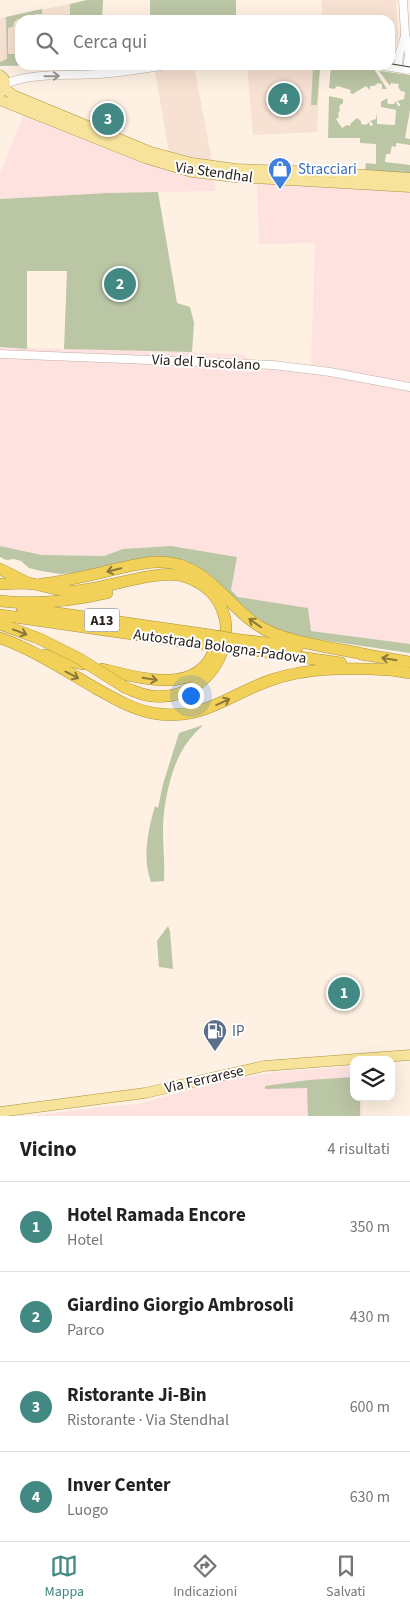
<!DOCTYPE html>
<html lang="it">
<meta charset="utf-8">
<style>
:root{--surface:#fff;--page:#f6f6f6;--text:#222;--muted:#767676;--line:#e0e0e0;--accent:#428983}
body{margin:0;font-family:"Source Sans 3",sans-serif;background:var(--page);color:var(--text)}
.controls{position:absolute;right:15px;bottom:15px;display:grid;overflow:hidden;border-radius:10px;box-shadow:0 5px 20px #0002}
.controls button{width:45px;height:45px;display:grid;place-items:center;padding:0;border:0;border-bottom:1px solid var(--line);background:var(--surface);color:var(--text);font:25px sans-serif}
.you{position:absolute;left:190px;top:695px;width:18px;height:18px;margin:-12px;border:4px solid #fff;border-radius:50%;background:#1a73e8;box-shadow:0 0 0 8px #1a73e833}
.badge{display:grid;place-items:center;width:32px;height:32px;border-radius:50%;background:var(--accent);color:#fff;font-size:16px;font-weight:700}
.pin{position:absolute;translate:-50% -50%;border:2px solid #fff;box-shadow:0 1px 5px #0006}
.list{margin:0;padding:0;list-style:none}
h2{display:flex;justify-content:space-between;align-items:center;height:65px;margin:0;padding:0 20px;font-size:21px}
h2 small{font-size:16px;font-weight:400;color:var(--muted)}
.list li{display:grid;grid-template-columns:32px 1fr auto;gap:15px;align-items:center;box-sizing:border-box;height:90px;padding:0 20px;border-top:1px solid var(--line)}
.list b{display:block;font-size:19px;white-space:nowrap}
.list p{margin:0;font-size:16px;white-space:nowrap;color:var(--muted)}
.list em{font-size:16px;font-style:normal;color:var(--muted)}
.icon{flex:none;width:28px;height:28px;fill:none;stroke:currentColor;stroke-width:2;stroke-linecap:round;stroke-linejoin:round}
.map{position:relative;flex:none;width:410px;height:1116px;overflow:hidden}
.search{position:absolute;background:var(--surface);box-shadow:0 5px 20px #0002;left:15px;right:15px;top:15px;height:55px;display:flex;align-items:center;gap:12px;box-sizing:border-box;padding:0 18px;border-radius:15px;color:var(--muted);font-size:19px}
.sheet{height:425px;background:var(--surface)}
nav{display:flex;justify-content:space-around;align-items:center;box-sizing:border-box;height:70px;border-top:1px solid var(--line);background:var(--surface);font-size:14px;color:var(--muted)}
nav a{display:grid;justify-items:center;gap:2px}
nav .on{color:var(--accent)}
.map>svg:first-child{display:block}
.commercial{fill:#f6e1d2}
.industrial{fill:#fde2e0}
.green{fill:#bbc6a5}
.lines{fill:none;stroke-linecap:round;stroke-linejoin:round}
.minor-casing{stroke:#c0b0a0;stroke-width:9}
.major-casing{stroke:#ab9342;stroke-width:11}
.highway-casing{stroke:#ab9342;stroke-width:12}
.minor{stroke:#fff;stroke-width:8}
.major{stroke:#f7e39b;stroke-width:10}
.highway{stroke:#f2d158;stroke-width:11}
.tram{stroke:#3e3730;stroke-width:1}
.highway-bridge-casing{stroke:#ab9342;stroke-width:12;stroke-linecap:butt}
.highway-bridge{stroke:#f2d158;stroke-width:11}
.oneway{stroke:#9d9b98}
.oneway2{stroke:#8c7839}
.labels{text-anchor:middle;stroke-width:4;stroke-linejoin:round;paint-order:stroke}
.shield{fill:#fff;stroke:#67635f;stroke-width:1}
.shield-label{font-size:14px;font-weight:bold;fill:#26201a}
.shop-label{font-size:15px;fill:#366cbe;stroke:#fff;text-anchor:start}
.street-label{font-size:15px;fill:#26201a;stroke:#fff}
.service-label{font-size:15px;fill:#4e5e75;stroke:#fff;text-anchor:start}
</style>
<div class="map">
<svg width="410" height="1116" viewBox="0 0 410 1116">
<rect width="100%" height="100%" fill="#fef1e3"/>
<g class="commercial">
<path d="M322,0H396L398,34L395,50L390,54V20H322Z"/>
<path d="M70,4V20H20V65H83L0,66V18Z"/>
<path d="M194,65L212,161L169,152L155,72Z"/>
<path d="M247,65H291L320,68L317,132L253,135Z"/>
</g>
<g class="industrial">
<path d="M24,113L145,163L181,174L214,180L216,191L107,193L0,199V173Z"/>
<path d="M257,183L410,191V644L311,631L308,608L238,597L231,590L237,557L171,546L123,549L104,556L42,555L0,546V347L243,354L252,362L311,367L315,243L259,244Z"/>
<path d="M354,1066V1097H362V1116H32L100,1107L139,1104L222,1081L244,1077L279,1072Z"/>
</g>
<g class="green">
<path d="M87,0H103L102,20H70V4Z"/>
<rect x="150" y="0" width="86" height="20"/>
<path d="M42,9V14H34V19H18L14,22L13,27L8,28V54H20V65H38L0,66V62L7,59L6,17Z"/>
<path d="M331,65H346L374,69L387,89H382V84L378,83L374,86H370V90L366,86L353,94L350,93L351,90L337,86L334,89L329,88Z"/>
<path d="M313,67L320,68L317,105H311Z"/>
<path d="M379,71L410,75V110L405,138L410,139V145L396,143V147L392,146L390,154H386L385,162L410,165V173L365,170L366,163L376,164V144L360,143V138H328L329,96L343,99V103L339,106L340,111L338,113L339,117L336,119L342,128L347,125L350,126L351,123L357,118L361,121V124L366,125L369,122L370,126H372L373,124L370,121L376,119L377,112V124L395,125L396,110L381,107V102L387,98L388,104H394L396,101L398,106H400V104L397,101L404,99L405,92L401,91L398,87L399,84L391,83L390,86Z"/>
<path d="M158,192L177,303L190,307L194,323L192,352L64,349L67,271H27V349L0,347V199L107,193Z"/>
<path d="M0,546L42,555L104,556L123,549L171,546L237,557L231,590L238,597L308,608L311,631L410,644V653C378,648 346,644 315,639C299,636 280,634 266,626C233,606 217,570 178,559L78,573L60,574L41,571L29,568L21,561L14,559L6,560L0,557Z"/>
<path d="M203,725C196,732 188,740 183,749C170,770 163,806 163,831C163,848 165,864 164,881L151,882C142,858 148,830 155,806L158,808L163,784L179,733Z"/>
<path d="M168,926L170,931L173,969L159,967L157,941Z"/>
<path d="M354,1077V1097H360V1116H308L307,1088L265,1089V1086L309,1080Z"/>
</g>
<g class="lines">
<g class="minor-casing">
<g id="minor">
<path d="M403,0L405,34L409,54L407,70"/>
<path d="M377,65L403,69"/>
<path d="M398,68L399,55L405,36"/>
<path d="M5,84C34,72 66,76 97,74C120,73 143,69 166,65"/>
<path d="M0,354L273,365L330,372L410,387"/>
</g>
</g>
<g class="major-casing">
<g id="major">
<path d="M0,75L4,79L5,84L0,93"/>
<path d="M4,88L13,95L151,152L192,163L236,169L321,172L410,178"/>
<path d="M0,100L145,158L192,172L235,177L410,187"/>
<path d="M0,1112L145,1093L264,1066L410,1055"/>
</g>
</g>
<g class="highway-casing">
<g id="highway">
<path d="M0,569L28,583"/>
<path d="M0,584C11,584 23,582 34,584C48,587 60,591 75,591C105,589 157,569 183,576C259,599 225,704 151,696C142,695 134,691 126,688"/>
<path d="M41,584C66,581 92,575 116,569C131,566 146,561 161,562C211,563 228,612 268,631C296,644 337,648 368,655"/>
<path d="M0,601C36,605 72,601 107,593"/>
<path d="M22,608L203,634"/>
<path d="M0,615L201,644"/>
<path d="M0,624L40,639"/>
<path d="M0,638C34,650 66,671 97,689C115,699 132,709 152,713C203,722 227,695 271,680C309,667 350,668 391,670"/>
<path d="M240,640L298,646"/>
<path d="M238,648L341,663"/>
<path d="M361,654L410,662"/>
<path d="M45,655L82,664"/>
<path d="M102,669C144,679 208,699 218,636"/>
<path d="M385,669L410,673"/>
</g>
</g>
<use href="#minor" class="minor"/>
<use href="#major" class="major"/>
<use href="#highway" class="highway"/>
<path class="tram" d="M392,64L410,67"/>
<g class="highway-bridge-casing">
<g id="highway-bridge">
<path d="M203,634L240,640"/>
<path d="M40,639L78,658L126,688"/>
<path d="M201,644L238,648"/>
</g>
</g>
<use href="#highway-bridge" class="highway-bridge"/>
</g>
<defs><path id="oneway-shaft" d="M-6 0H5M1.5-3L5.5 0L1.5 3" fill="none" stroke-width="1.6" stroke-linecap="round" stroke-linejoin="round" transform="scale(1.25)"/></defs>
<use class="oneway" href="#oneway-shaft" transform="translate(52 76) rotate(-1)"/>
<g class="oneway2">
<use href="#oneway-shaft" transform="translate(114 570) rotate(167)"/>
<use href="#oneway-shaft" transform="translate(255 623) rotate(-145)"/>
<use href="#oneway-shaft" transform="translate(20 632) rotate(21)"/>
<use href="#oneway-shaft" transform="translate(389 659) rotate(-171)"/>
<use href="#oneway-shaft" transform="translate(72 675) rotate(28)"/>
<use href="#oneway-shaft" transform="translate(150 679) rotate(10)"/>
<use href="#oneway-shaft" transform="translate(223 702) rotate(-25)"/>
</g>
<defs>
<g id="shop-pin" transform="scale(1.25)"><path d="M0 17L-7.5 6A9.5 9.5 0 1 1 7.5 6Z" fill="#3f7fe0" stroke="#fff"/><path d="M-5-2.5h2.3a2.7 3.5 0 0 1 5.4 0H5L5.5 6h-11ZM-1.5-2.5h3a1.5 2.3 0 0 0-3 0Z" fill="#fff"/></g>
<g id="fuel-pin" transform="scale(1.25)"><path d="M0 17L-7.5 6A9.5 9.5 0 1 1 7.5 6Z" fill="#5c6f8a" stroke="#fff"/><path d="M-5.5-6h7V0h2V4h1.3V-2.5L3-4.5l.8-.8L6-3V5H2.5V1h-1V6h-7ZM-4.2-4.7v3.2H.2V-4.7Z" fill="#fff"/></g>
</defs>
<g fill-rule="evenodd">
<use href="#shop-pin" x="280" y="169"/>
<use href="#fuel-pin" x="215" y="1031"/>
</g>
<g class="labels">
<rect class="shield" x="84.5" y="608.5" width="35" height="23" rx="4"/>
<g class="shield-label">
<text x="102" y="625">A13</text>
</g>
<g class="shop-label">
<text x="298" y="174">Stracciari</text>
</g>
<g class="street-label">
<text transform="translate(214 172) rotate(8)" y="5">Via Stendhal</text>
<text transform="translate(206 362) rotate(3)" y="5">Via del Tuscolano</text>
<text transform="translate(220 646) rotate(8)" y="5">Autostrada Bologna-Padova</text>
<text transform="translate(204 1079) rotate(-13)" y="5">Via Ferrarese</text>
</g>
<g class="service-label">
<text x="232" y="1036">IP</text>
</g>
</g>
</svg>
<div class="controls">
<button><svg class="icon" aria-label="layers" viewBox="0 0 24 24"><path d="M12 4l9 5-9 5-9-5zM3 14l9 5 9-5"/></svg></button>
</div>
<div class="you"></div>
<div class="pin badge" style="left:344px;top:993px">1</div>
<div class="pin badge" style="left:120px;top:284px">2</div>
<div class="pin badge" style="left:108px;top:119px">3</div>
<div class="pin badge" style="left:284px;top:99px">4</div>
<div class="search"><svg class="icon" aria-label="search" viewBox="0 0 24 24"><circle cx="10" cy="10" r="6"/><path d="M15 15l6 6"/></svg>Cerca qui</div>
</div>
<section class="sheet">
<h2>Vicino<small>4 risultati</small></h2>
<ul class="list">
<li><span class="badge">1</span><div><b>Hotel Ramada Encore</b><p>Hotel</p></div><em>350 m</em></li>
<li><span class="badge">2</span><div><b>Giardino Giorgio Ambrosoli</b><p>Parco</p></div><em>430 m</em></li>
<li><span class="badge">3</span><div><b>Ristorante Ji-Bin</b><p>Ristorante · Via Stendhal</p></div><em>600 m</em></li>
<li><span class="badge">4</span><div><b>Inver Center</b><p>Luogo</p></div><em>630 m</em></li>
</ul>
</section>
<nav>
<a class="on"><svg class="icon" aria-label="map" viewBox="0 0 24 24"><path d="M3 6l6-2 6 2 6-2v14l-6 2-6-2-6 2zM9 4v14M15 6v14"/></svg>Mappa</a>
<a><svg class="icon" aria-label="directions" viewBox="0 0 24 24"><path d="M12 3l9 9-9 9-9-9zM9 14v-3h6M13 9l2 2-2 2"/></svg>Indicazioni</a>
<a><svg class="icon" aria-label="saved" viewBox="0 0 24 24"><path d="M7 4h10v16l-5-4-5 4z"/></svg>Salvati</a>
</nav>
